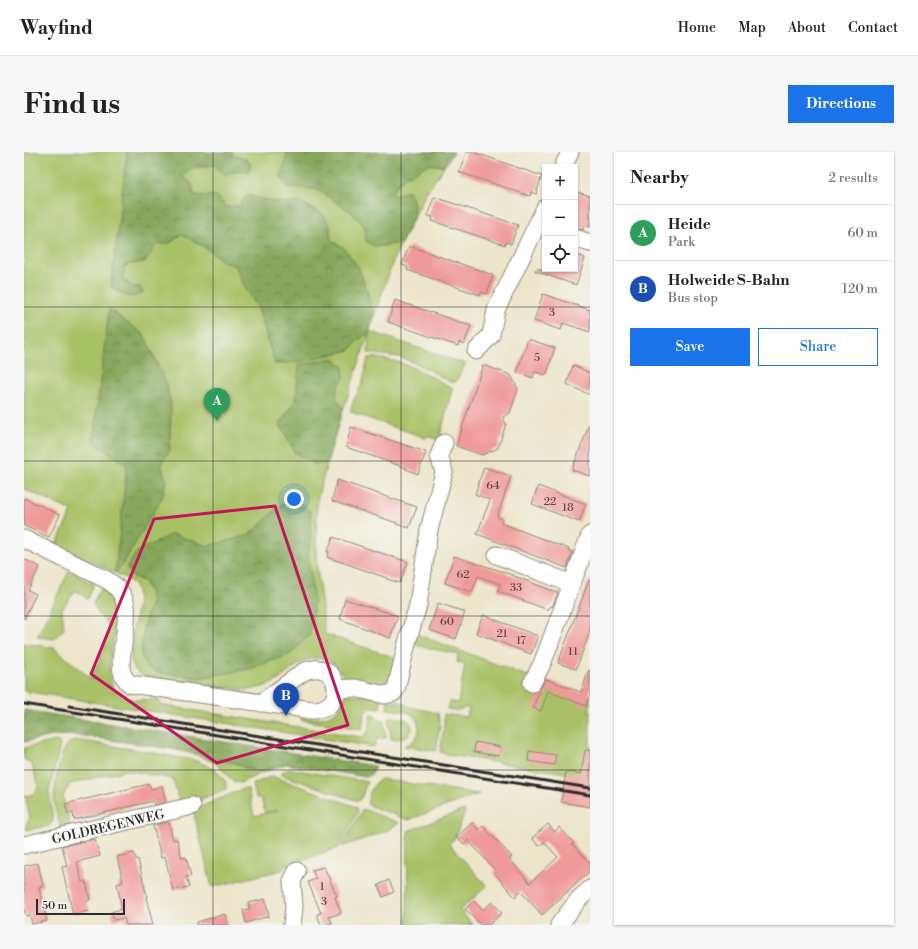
<!DOCTYPE html>
<meta charset="utf-8">
<style>
:root{--surface:#fff;--page:#f6f6f6;--text:#202124;--muted:#757577;--line:#e0e0e0;--accent:#1a73e8}
body{margin:0;font-family:"Libre Bodoni",serif;background:var(--page);color:var(--text)}
.controls{position:absolute;right:12px;top:12px;display:grid;overflow:hidden;border-radius:0px;box-shadow:0 1px 3px #0004}
.controls button{width:36px;height:36px;display:grid;place-items:center;padding:0;border:0;border-bottom:1px solid var(--line);background:var(--surface);color:var(--text);font:20px sans-serif}
.scale{position:absolute;left:12px;bottom:10px;width:89px;box-sizing:border-box;padding-left:4px;border:2px solid #2b2b2b;border-top:0;font-size:11px;line-height:14px;white-space:nowrap;color:#2b2b2b;-webkit-text-stroke:3px #f6f6f2;paint-order:stroke}
.you{position:absolute;left:270px;top:347px;width:14px;height:14px;margin:-10px;border:3px solid #fff;border-radius:50%;background:#1a73e8;box-shadow:0 0 0 6px #1a73e833}
.badge{display:grid;place-items:center;width:26px;height:26px;border-radius:50%;background:var(--accent);color:#fff;font-size:13px;font-weight:700}
.pin{position:absolute;translate:-50% -33px;filter:drop-shadow(0 1px 2px #0008)}
.pin::after{content:'';position:absolute;top:21px;width:14px;height:12px;background:inherit;clip-path:polygon(0 0,100% 0,50% 100%)}
.list{margin:0;padding:0;list-style:none}
h2{display:flex;justify-content:space-between;align-items:center;height:52px;margin:0;padding:0 16px;font-size:17px}
h2 small{font-size:13px;font-weight:400;color:var(--muted)}
.list li{display:grid;grid-template-columns:26px 1fr auto;gap:12px;align-items:center;box-sizing:border-box;height:56px;padding:0 16px;border-top:1px solid var(--line)}
.list b{display:block;font-size:15px;white-space:nowrap}
.list p{margin:0;font-size:13px;white-space:nowrap;color:var(--muted)}
.list em{font-size:13px;font-style:normal;color:var(--muted)}
.actions{display:flex;gap:8px;padding:12px 16px}
.actions a{flex:1;padding:9px 0;border:1px solid var(--accent);border-radius:0px;text-align:center;font-size:14px;color:var(--accent)}
.actions .main{background:var(--accent);color:#fff}
.icon{flex:none;width:22px;height:22px;fill:none;stroke:currentColor;stroke-width:2;stroke-linecap:round;stroke-linejoin:round}
.map{position:relative;flex:none;width:566px;height:773px;overflow:hidden;border-radius:0px}
header{display:flex;align-items:center;gap:24px;box-sizing:border-box;height:56px;padding:0 20px;background:var(--surface);border-bottom:1px solid var(--line)}
header strong{font-size:19px}
nav{display:flex;gap:22px;margin-inline-start:auto;font-size:14px}
.intro{display:flex;align-items:center;justify-content:space-between;box-sizing:border-box;height:96px;padding:0 24px}
h1{margin:0;font-size:28px}
.button{padding:10px 18px;border-radius:0px;background:var(--accent);color:#fff;font-size:14px;font-weight:700}
main{display:flex;gap:24px;padding:0 24px}
aside{flex:1;background:var(--surface);border-radius:0px;box-shadow:0 1px 3px #0004}
.map>svg:first-child{display:block}
.green{fill:#a9c166;stroke:#6a7648}
.forest{fill:url(#forest-crowns);stroke:#586943}
.building{fill:#ef9a98}
.lines{fill:none;stroke-linecap:round;stroke-linejoin:round}
.minor-casing{stroke:#8c887a;stroke-width:19}
.minor{stroke:#fff;stroke-width:17}
.rail{stroke:#2b2b2b;stroke-width:3}
.marked{fill:none;stroke:#c2185b;stroke-width:3;stroke-linejoin:round}
.grid{fill:none;stroke:#2b2b2b;stroke-width:1;stroke-opacity:0.55}
.labels{text-anchor:middle;stroke-width:3.5;stroke-linejoin:round;paint-order:stroke}
.number-label{font-size:11px;fill:#5c4746}
.street-label{font-size:13px;fill:#2b2b2b;stroke:#f6f6f2}
</style>
<header>
<strong>Wayfind</strong>
<nav><a>Home</a><a>Map</a><a>About</a><a>Contact</a></nav>
</header>
<div class="intro"><h1>Find us</h1><a class="button">Directions</a></div>
<main>
<div class="map">
<svg width="566" height="773" viewBox="0 0 566 773">
<defs>
<pattern id="forest-crowns" width="20" height="18" patternUnits="userSpaceOnUse"><rect width="20" height="18" fill="#86a75b"/><path d="M2 6a3 3 0 1 1 6 0M12 15a3 3 0 1 1 6 0" fill="none" stroke="#6e884b"/></pattern>
</defs>
<rect width="100%" height="100%" fill="#f6f6f2"/>
<filter id="ink" filterUnits="userSpaceOnUse"><feTurbulence type="fractalNoise" baseFrequency=".025" numOctaves="2"/><feDisplacementMap in="SourceGraphic" scale="8" xChannelSelector="R" yChannelSelector="G"/><feConvolveMatrix kernelMatrix="1 2 1 2 8 2 1 2 1" color-interpolation-filters="sRGB"/></filter>
<filter id="wash" filterUnits="userSpaceOnUse"><feTurbulence type="fractalNoise" baseFrequency=".012" numOctaves="4" result="noise"/><feDisplacementMap in="SourceGraphic" scale="16" xChannelSelector="R" yChannelSelector="G"/><feGaussianBlur stdDeviation="0.9" result="paint"/><feColorMatrix in="noise" values="0 0 0 0 0 0 0 0 0 0 0 0 0 0 0 0 0 1.4 0 .05"/><feComposite in="paint" operator="in"/></filter>
<g filter="url(#wash)">
<rect width="100%" height="100%" fill="#ece5c9"/>
<g class="green">
<path d="M0,0H430L402,41L371,104L345,179L441,212L432,230L429,229L428,231L394,212L375,205L344,201L345,181L311,282L293,348L292,406L301,482L372,506L365,533L360,536L322,530C319,521 314,514 305,509C283,498 268,520 251,530C241,535 232,537 221,538L120,524C92,516 118,460 113,440C112,433 107,430 102,426L32,393L48,359L0,337Z"/>
<path d="M344,206C349,205 354,206 359,207C385,210 406,225 429,236L427,241L415,288L404,284L402,286L326,260L329,250L338,232Z"/>
<path d="M45,419L70,432L64,447L51,439L38,457L40,477L30,487L13,485Z"/>
<path d="M77,435C84,442 89,448 91,458C96,480 73,529 96,543C107,550 123,547 135,547L136,553L338,585C347,581 346,571 347,562H350L353,567L360,569L362,586L353,587L350,595L0,539V491L30,496L69,528L68,521L76,508L75,502L80,497L85,475L83,471L75,463L69,451Z"/>
<path d="M392,482L506,525L505,531L551,548L557,540L566,543V625L432,604L416,600L420,574V562L443,565L445,555L430,559L423,557L425,549L434,551L441,512L433,510L434,502L390,493Z"/>
<path d="M322,542L357,546L356,556C338,554 340,563 338,577L277,568V565C300,568 314,566 322,542Z"/>
<path d="M364,548L380,551L386,555L414,561L416,574L412,599L380,594C384,592 388,591 391,587C398,579 395,565 385,561C378,558 370,558 363,557Z"/>
<path d="M366,565C375,566 388,565 388,578L383,584L373,587H367L364,567Z"/>
<path d="M52,588L126,600L173,609L192,618L202,630V637L180,646L156,653L149,627L103,618L46,632L39,644L47,678L37,677C35,668 31,659 30,650C29,639 36,599 44,592C46,590 50,589 52,588Z"/>
<path d="M32,589L35,590L36,593L25,640L29,666L28,671L25,674L3,678L2,673L6,666L1,644L10,642L14,635L8,612L2,608H0V596Z"/>
<path d="M185,608L209,610L226,618L240,620L216,631L209,629L195,614Z"/>
<path d="M267,617L343,630L337,647L334,649L258,623L257,621L259,619Z"/>
<path d="M248,624L333,655L334,660L314,696L262,713L258,718L188,735L169,658L221,636L224,637L230,664L254,658L241,661L237,646H232L229,632Z"/>
<path d="M357,627L455,642L384,668L344,653C343,643 349,632 357,627Z"/>
<path d="M339,657L375,671L362,679L317,695Z"/>
<path d="M440,658L441,660L430,687L425,692L463,734L436,758L449,773H383L384,679Z"/>
</g>
<g class="forest">
<path d="M103,0H208V3L222,7L227,13L224,20L215,18L201,24L190,13L167,16L158,24L168,32L170,43L193,44L202,55L214,54L224,43L251,50L277,51L299,62L306,74L307,88L320,96L335,116L343,139L350,166L345,181L334,188L326,198L275,210L251,212L234,156L218,130L212,114L198,109L182,96L158,82L146,91L132,93L122,109L100,114L99,127L109,135H116L119,140C107,150 99,142 87,135Z"/>
<path d="M261,0H430L420,14L405,12L378,27L367,41L371,44L384,38C397,58 386,73 377,91L352,95L342,89L341,75L327,60L292,37L264,35L257,25L263,3Z"/>
<path d="M85,157L120,183L142,231L147,252L146,298L137,312L142,329L138,346L99,412L91,421L103,313L69,289Z"/>
<path d="M308,206L319,214L320,226L314,234L312,246L319,256L303,311L291,312L271,301L256,272L272,247L275,213Z"/>
<path d="M276,351L287,360V386L284,402L290,453L286,483L265,503L225,517L176,526L135,521L122,515L117,503L120,472L128,448L121,430L108,424L103,415L113,400L148,382L184,394L225,383L258,352Z"/>
<path d="M0,558L344,613L351,614L348,622L342,625L262,612L240,620L226,618L209,610L185,608L174,603L148,597L53,583L29,584L0,590Z"/>
</g>
<g id="blocks">
<g class="building">
<path d="M442,0H449L518,24L512,42L507,40L506,44L435,20Z"/>
<path d="M554,40L566,44V75L561,73L559,78L551,76V48Z"/>
<path d="M410,45L494,73L487,92L482,90L481,93L408,69L409,65L403,64Z"/>
<path d="M385,94L469,123L463,142L457,140L456,143L383,118L384,115L378,113Z"/>
<path d="M551,102L561,106L552,133L511,119L512,117H551Z"/>
<path d="M519,142L566,158V180L539,171L537,178L510,169Z"/>
<path d="M371,148L447,174L440,192L435,190L434,194L364,170Z"/>
<path d="M504,187L531,196L522,223L511,220L509,226L493,220Z"/>
<path d="M459,213L487,223L494,237L486,261L479,265L482,272L474,296L458,303L432,294Z"/>
<path d="M549,213L566,221V243L543,232Z"/>
<path d="M565,273H566V324L548,318Z"/>
<path d="M327,275L402,300L394,322L382,317V316L322,295Z"/>
<path d="M460,315L487,324L473,365L478,367L477,371L545,397L544,399L549,400L543,416L453,382L466,348L451,342Z"/>
<path d="M313,328L393,355L385,376L372,372L373,371L308,349Z"/>
<path d="M514,334L562,352L555,370L508,352Z"/>
<path d="M0,346L36,363L25,385L0,374Z"/>
<path d="M309,385L384,410L376,431L363,427V426L303,405L305,400H303Z"/>
<path d="M430,404L480,420L534,441L528,455L526,454L524,458L474,439L476,432L454,424L448,440L421,431Z"/>
<path d="M0,407L16,415L4,438L12,442L0,467Z"/>
<path d="M565,428H566V480L552,517L534,511Z"/>
<path d="M321,447L374,464L366,486L316,467Z"/>
<path d="M414,451L441,460L432,487L405,478Z"/>
<path d="M459,463L514,484L507,502L452,481Z"/>
<path d="M565,518H566V542L562,554L524,539L517,559L509,556L516,537L522,527L557,540Z"/>
<path d="M451,590L477,595L475,604L450,600Z"/>
<path d="M561,598H566V655L537,650L542,620L557,622Z"/>
<path d="M505,599L532,603L530,613L504,609Z"/>
<path d="M125,632L127,637L138,634L142,650L130,653L129,649L50,668L49,661L44,662L41,652Z"/>
<path d="M145,670L149,688L153,687L158,706L162,705L167,724L162,725L165,735L149,738L141,705L137,706L129,673Z"/>
<path d="M448,671L455,678L459,674L488,705L485,707L506,731L534,705L520,690L515,694L508,686L524,672L531,680L535,675L550,691L548,692L566,711V719L518,763L496,739L491,745L470,721L472,719L444,688L440,692L432,685Z"/>
<path d="M71,687L76,704L53,710L58,730L62,729L64,739L66,748L62,749L65,759L49,762L38,715L43,714L38,694Z"/>
<path d="M110,701L112,707H114L123,745H122L129,773H102L100,766L90,768L87,760L98,757L93,732L99,730L93,705Z"/>
<path d="M14,711L19,734L15,735L23,769L8,772L6,763L2,764L0,757V714Z"/>
<path d="M300,715L313,744L311,745L317,761L305,765L308,771L302,773H297L293,762L297,761L284,730L292,727L288,718Z"/>
<path d="M365,728L370,740L359,745L354,733Z"/>
<path d="M241,747L245,764L222,771L219,758L226,757L224,751Z"/>
<path d="M450,749L459,758L468,750L478,761L465,773H457L441,757Z"/>
<path d="M201,762L204,773H173V770Z"/>
</g>
</g>
</g>
<g filter="url(#ink)">
<use href="#blocks" fill-opacity="0" stroke="#8c887a" stroke-width="1"/>
<g class="lines">
<g class="minor-casing">
<g id="minor">
<path d="M539,15L546,0"/>
<path d="M551,86L566,91"/>
<path d="M452,199L467,183L472,158L521,56"/>
<path d="M0,387L83,428C112,445 101,473 98,501C97,508 96,518 100,525C101,527 104,530 106,532L288,558C326,559 316,503 279,520L237,551"/>
<path d="M473,403L548,432"/>
<path d="M508,531L518,512L566,383"/>
<path d="M313,537L331,536L361,543L369,541L372,537L383,491L394,453L405,378L420,320L415,304L420,291"/>
<path d="M0,693L168,654"/>
<path d="M268,773L270,755L268,729L273,719"/>
<path d="M535,773L555,747L566,737"/>
</g>
</g>
<use href="#minor" class="minor"/>
<g class="rail">
<path d="M0,552L566,643"/>
<path d="M45,554L566,636"/>
</g>
</g>
</g>
<path class="marked" d="M251,354L324,573L193,611L67,522L130,367Z"/>
<path class="grid" d="M189,0V773M377,0V773M0,155H566M0,309H566M0,464H566M0,618H566"/>
<g class="labels">
<g class="number-label">
<text x="528" y="164">3</text>
<text x="513" y="209">5</text>
<text x="469" y="337">64</text>
<text x="526" y="353">22</text>
<text x="544" y="359">18</text>
<text x="439" y="426">62</text>
<text x="492" y="439">33</text>
<text x="423" y="473">60</text>
<text x="478" y="485">21</text>
<text x="497" y="492">17</text>
<text x="549" y="503">11</text>
<text x="298" y="738">1</text>
<text x="300" y="753">3</text>
</g>
<g class="street-label">
<text transform="translate(84 674) rotate(-13)" y="5">GOLDREGENWEG</text>
</g>
</g>
</svg>
<div class="controls">
<button>+</button>
<button>−</button>
<button><svg class="icon" aria-label="locate" viewBox="0 0 24 24"><circle cx="12" cy="12" r="6"/><path d="M12 2v4M12 18v4M2 12h4M18 12h4"/></svg></button>
</div>
<div class="scale">50 m</div>
<div class="you"></div>
<div class="pin badge" style="left:193px;top:269px;background:#2e9e5b">A</div>
<div class="pin badge" style="left:262px;top:564px;background:#1a4fb4">B</div>
</div>
<aside>
<h2>Nearby<small>2 results</small></h2>
<ul class="list">
<li><span class="badge" style="background:#2e9e5b">A</span><div><b>Heide</b><p>Park</p></div><em>60 m</em></li>
<li><span class="badge" style="background:#1a4fb4">B</span><div><b>Holweide S-Bahn</b><p>Bus stop</p></div><em>120 m</em></li>
</ul>
<div class="actions"><a class="main">Save</a><a>Share</a></div>
</aside>
</main>
